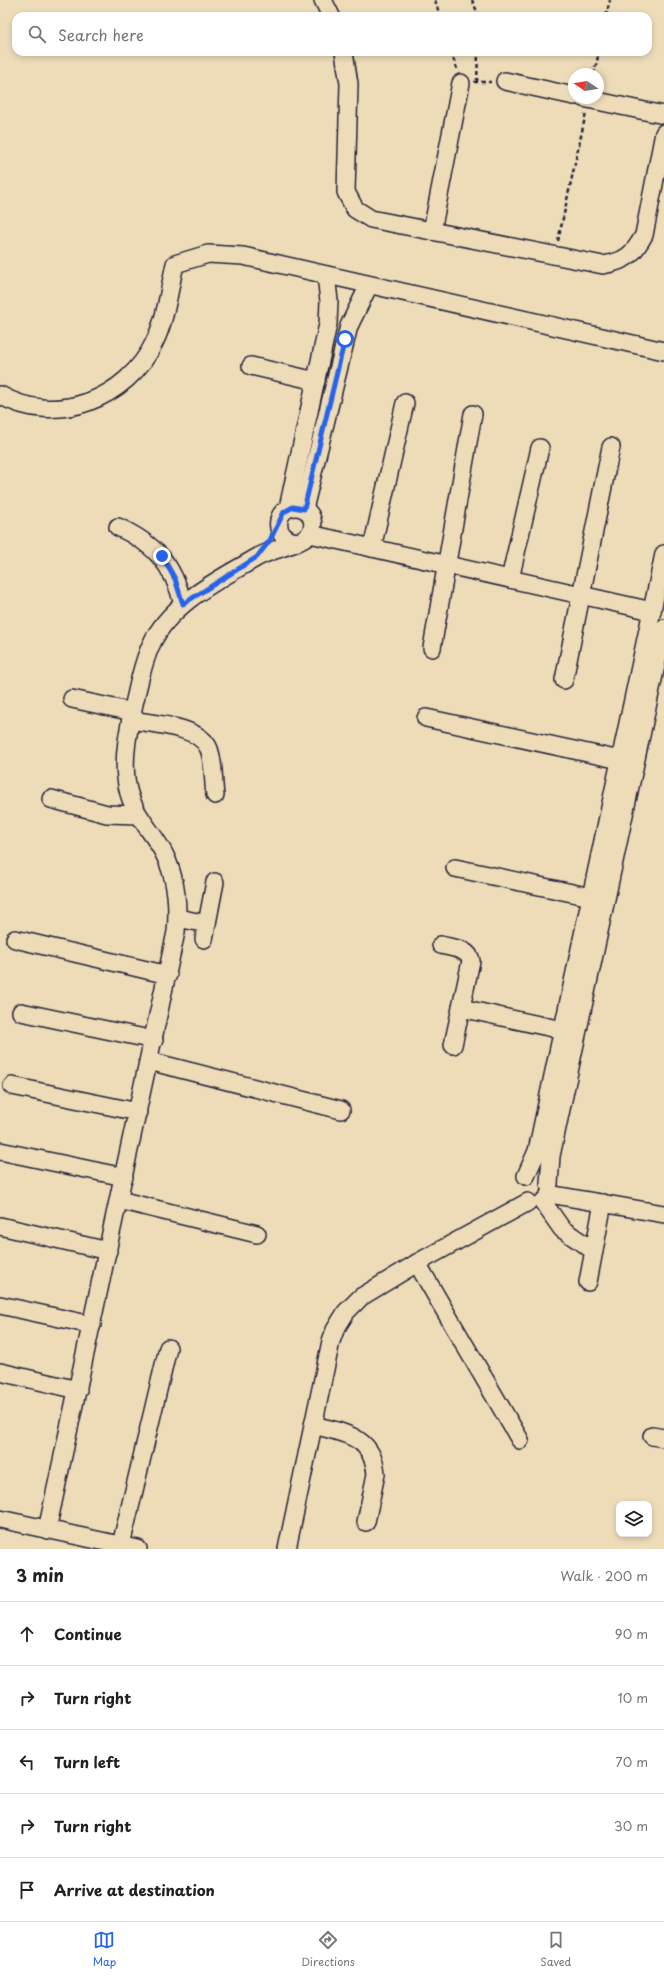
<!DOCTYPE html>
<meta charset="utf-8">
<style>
:root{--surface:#fff;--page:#f2f2f2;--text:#202124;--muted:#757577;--line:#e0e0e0;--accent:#2563eb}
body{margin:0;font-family:"Playpen Sans",sans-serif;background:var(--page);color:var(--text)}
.controls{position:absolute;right:12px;bottom:12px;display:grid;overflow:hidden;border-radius:8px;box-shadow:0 2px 6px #0003}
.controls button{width:36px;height:36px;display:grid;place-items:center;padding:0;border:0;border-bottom:1px solid var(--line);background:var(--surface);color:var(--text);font:20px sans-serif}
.compass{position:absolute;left:568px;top:68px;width:36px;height:36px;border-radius:50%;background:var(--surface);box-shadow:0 2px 6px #0003;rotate:282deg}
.stop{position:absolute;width:12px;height:12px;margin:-9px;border:3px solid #2563eb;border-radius:50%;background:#fff}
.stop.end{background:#2563eb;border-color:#fff;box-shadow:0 1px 4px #0008}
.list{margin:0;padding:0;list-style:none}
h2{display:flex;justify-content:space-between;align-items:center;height:52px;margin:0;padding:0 16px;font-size:17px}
h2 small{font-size:13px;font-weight:400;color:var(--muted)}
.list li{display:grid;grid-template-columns:26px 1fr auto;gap:12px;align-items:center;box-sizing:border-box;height:64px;padding:0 16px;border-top:1px solid var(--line)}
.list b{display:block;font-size:15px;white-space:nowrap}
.list em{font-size:13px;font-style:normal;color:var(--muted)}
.icon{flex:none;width:22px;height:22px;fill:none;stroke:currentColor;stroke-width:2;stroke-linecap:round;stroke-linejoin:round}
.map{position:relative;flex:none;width:664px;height:1549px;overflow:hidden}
.search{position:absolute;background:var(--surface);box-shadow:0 2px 6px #0003;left:12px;right:12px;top:12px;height:44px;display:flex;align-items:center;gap:10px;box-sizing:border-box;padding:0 14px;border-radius:12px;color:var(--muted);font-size:15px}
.sheet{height:372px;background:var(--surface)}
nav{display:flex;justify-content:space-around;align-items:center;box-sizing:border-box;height:56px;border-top:1px solid var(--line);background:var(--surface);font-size:11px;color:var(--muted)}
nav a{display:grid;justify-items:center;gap:2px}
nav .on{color:var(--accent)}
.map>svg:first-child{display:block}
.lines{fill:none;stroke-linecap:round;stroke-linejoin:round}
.minor-casing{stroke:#22223b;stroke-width:20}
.path{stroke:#22223b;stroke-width:2.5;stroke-dasharray:4 3;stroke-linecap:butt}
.minor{stroke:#eedcb9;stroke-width:17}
.route{stroke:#2563eb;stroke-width:5}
</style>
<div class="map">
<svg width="664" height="1549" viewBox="0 0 664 1549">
<rect width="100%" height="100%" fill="#eedcb9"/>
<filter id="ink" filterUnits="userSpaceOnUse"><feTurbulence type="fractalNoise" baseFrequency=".025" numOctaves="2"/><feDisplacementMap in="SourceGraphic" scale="8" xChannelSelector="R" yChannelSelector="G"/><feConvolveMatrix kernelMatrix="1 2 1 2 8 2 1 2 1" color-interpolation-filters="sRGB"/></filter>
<g filter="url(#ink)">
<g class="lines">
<g class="minor-casing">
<g id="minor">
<path d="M323,0L331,16"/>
<path d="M344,52L349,84L346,192L355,209L371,219L603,265C626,261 633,255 644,235L664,133"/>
<path d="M505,81L574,96"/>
<path d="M583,98L664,115"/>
<path d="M432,231L461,83"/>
<path d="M251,366L316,381"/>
<path d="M0,395C56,427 127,399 154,343C166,319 169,290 175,264L208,254L243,256L664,351"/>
<path d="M288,508L328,324L329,301L326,275"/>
<path d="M304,509L349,326L369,285"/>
<path d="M118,527C155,544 173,564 183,604"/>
<path d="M310,534L652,611"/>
<path d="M372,548L405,403"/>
<path d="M510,579L540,448"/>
<path d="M432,648L473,414"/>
<path d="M564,680L611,447"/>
<path d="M72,699L133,712"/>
<path d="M426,718L620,760"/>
<path d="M131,720C153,724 200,726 209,749C214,762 213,780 215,795"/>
<path d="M51,799L107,814L138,815"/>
<path d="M455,868L591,897"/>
<path d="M178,918L207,924"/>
<path d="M15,939L168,975"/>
<path d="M204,939L215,882"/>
<path d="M441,945C451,948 469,948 471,961L453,1045"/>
<path d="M461,1008L562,1030"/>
<path d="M21,1012L154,1040"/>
<path d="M149,1061L341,1110"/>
<path d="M12,1086L138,1112"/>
<path d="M0,1151L124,1177"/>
<path d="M526,1176L537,1151L664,554"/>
<path d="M549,1184L551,1156L664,628"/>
<path d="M549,1194L664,1214"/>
<path d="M119,1200L257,1234"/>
<path d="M543,1202L562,1229L594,1251"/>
<path d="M0,1226L108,1251"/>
<path d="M417,1263L520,1440"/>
<path d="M588,1282L603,1203"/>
<path d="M0,1305L92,1325"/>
<path d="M0,1372L78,1390"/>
<path d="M313,1425C344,1433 373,1436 376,1474L366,1522"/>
<path d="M652,1436L664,1438"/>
<path d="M0,1519L138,1549"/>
<path d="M47,1530L176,932C179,902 176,874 161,848C146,823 129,809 126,778C123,754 129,728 134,704C139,684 142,664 151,645C169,604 218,580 256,558C268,550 301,544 308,536C318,525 311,508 297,507C275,505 270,539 297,542"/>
<path d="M121,1545L168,1348"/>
<path d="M287,1549L331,1341L335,1330L346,1312L361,1297L417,1263L528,1202"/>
</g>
</g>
<g class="path">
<path d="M435,0L440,16"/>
<path d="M472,0L479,16"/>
<path d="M606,16L610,0"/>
<path d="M451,52L457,69"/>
<path d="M594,74L599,52"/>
<path d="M474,82H491"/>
<path d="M477,82L478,52"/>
<path d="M558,241L586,113"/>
</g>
<use href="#minor" class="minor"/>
</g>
</g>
<g class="lines" filter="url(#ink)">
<path class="route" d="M162,556L175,579L183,604L257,557L270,540L284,512L293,507L304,509L345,339"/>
</g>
</svg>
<div class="controls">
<button><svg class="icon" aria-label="layers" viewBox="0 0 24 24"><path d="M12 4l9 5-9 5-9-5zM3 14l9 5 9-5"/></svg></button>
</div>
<svg class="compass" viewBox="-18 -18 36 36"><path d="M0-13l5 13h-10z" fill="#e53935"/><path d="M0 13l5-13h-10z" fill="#757577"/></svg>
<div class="stop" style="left:345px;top:339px"></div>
<div class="stop end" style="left:162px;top:556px"></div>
<div class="search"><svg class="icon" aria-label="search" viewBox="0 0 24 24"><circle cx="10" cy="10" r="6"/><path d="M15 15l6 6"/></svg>Search here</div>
</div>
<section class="sheet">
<h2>3 min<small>Walk · 200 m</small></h2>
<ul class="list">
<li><svg class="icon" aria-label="ahead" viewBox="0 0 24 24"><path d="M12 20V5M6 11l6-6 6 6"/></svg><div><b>Continue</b></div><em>90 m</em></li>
<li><svg class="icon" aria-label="right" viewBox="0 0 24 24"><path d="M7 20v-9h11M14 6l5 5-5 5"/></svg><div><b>Turn right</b></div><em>10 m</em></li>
<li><svg class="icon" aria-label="left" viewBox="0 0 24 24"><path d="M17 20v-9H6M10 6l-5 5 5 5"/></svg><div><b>Turn left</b></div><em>70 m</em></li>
<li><svg class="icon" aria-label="right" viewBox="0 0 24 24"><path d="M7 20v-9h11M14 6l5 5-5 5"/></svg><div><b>Turn right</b></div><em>30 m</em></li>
<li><svg class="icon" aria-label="arrive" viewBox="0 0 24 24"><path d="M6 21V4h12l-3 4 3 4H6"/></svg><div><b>Arrive at destination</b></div></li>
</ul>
</section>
<nav>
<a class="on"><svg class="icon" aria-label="map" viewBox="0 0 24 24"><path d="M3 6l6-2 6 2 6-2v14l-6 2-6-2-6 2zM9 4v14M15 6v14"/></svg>Map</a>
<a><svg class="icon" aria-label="directions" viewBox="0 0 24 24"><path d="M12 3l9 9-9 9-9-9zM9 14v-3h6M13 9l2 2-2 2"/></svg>Directions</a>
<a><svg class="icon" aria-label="saved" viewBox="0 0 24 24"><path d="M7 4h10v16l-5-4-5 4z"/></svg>Saved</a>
</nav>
